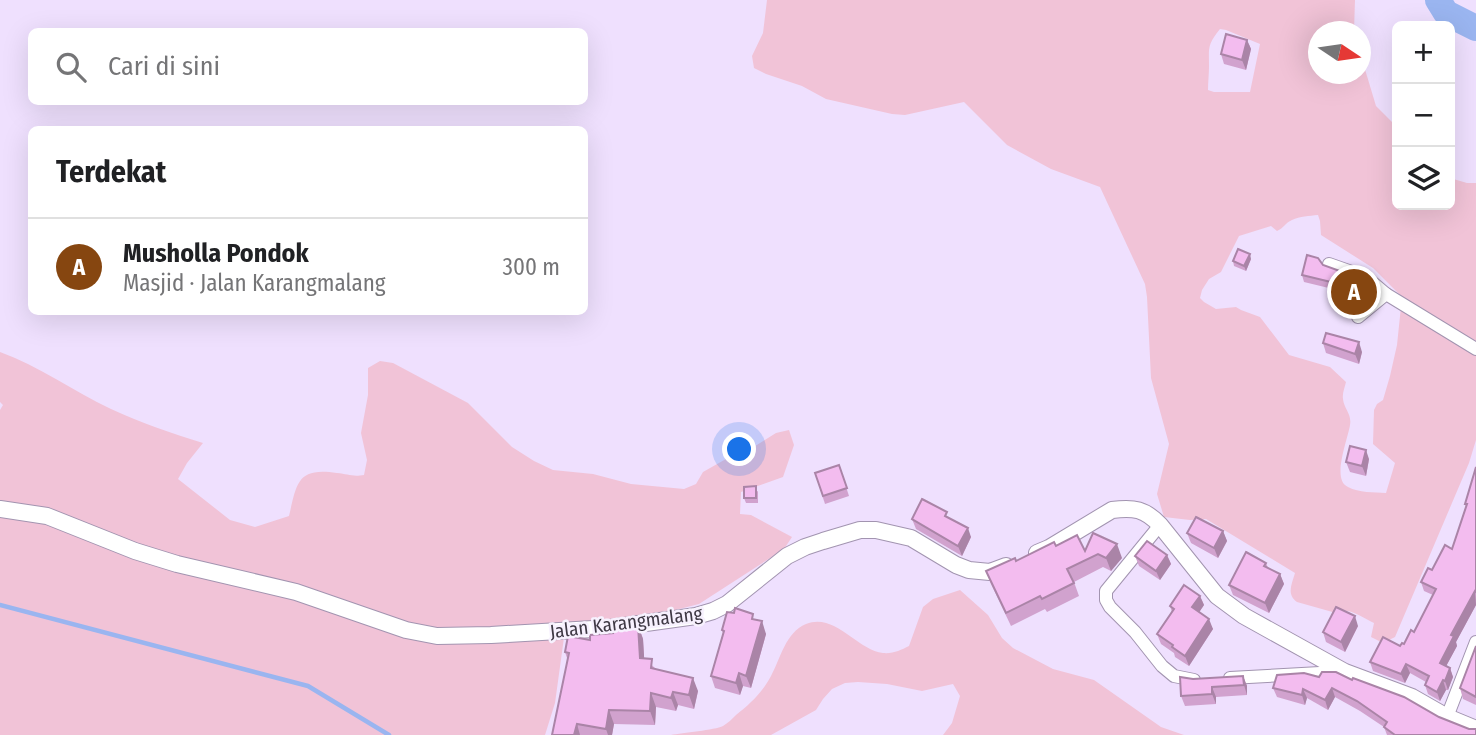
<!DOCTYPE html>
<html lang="id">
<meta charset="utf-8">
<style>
:root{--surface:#fff;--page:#f2f2f2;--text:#202124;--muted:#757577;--line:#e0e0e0;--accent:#864610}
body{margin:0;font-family:"Fira Sans Condensed",sans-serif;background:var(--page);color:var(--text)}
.controls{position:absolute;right:21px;top:21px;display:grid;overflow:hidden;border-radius:10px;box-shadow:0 7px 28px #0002}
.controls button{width:63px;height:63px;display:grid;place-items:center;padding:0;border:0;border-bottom:2px solid var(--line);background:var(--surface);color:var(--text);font:35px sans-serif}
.compass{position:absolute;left:1308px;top:21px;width:63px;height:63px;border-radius:50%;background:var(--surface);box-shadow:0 7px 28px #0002;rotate:103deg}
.you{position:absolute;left:740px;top:450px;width:24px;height:24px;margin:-18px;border:5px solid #fff;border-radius:50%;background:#1a73e8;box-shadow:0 0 0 10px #1a73e833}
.badge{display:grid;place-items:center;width:46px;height:46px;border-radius:50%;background:var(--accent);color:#fff;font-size:23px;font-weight:700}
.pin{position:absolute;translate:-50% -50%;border:4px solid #fff;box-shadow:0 2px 7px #0006}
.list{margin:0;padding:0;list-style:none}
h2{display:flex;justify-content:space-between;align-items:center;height:91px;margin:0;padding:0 28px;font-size:30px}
h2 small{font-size:23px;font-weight:400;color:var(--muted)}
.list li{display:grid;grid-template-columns:46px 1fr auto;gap:21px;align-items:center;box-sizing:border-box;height:98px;padding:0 28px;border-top:2px solid var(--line)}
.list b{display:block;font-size:26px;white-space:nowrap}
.list p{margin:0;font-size:23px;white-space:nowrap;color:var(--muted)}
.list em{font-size:23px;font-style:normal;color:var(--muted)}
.icon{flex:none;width:38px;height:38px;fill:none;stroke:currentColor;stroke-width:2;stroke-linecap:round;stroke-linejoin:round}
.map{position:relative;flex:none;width:1476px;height:735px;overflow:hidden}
.search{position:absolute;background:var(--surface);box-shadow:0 7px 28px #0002;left:28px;top:28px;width:560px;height:77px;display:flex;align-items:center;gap:18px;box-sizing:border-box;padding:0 24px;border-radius:10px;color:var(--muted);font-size:26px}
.panel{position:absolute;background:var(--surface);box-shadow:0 7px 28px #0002;left:28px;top:126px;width:560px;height:189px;border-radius:10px}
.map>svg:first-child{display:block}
.green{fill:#f1c3d7;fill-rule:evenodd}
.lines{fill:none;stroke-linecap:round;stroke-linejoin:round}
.stream{stroke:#9ab5f0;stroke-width:4.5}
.river{stroke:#9ab5f0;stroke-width:26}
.minor-casing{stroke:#a294b0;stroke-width:14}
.tertiary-casing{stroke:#a294b0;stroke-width:18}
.minor{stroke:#fff;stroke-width:12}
.tertiary{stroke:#fff;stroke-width:16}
.wall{fill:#d1a2ce}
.shaded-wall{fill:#aa84a7}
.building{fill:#f3bcef;stroke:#aa84a7;stroke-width:2}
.labels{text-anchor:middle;stroke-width:5;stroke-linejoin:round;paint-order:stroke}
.street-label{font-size:19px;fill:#3f3945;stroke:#f7f1fe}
</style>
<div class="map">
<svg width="1476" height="735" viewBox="0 0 1476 735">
<rect width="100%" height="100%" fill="#efe0fe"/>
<g class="green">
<path d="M767,0H1355L1354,31L1318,32V74H1360L1361,56L1376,106L1397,127V205H1450V178L1467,183H1476V440L1469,463L1395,637L1383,643L1371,637L1374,623C1362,618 1348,606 1336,613L1297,602C1286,594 1292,584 1295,573L1206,519L1190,520L1164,517L1157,494L1169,444L1151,378L1147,297L1145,284L1100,187L1051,169L1007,145L964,102L905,115L892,114L826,99L802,86L766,74L754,68L752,56L763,33ZM1220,29L1226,30L1260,44L1250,92H1214L1208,90C1208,82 1209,74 1209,66C1209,48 1207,45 1220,29ZM1318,215L1320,221L1321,235L1373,268L1402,297L1397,345L1390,376L1383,400L1377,404L1374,410L1373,444L1395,463L1386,493C1374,492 1359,493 1348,487C1331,480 1348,439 1350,425C1352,414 1344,409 1343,399C1342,393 1345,387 1346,382L1330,367L1289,355L1260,317L1241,310L1236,307L1216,309L1204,302L1200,298L1202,290L1209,279L1221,272L1239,236L1271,226L1277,231C1284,228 1285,223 1292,220C1300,216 1309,216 1318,215Z"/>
<path d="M0,352C39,366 73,391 111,409C141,423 171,433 203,443L187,463L178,479L230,520L255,527L289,516C297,483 297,467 337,473C348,474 352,477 364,475L367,460L361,433L368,395V368L380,361L393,363L468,403L512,447L534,461L553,470L593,474L631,484L684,489L696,484L703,472L726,459L752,448L776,433L789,430L794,445L783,477L741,492L740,514L751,515L792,537L784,549L699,604L640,619L566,623L555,703L545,735H0V410L3,405L0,402Z"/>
<path d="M960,590L988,615L1002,638L1013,648L1053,669L1094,680L1161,727L1184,735H943L952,723L960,696L953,684L922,691L887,684L858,682L845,683L832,689L823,699L816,710L771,735H671C682,733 715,730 723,726C728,723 732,719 736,715C750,704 762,693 771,676C781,658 785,633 806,624C835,612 857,650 883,653C893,654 901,650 909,646L923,607L933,599Z"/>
</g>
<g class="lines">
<path class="stream" d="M0,605L308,686L389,735"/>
<path class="river" d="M1438,0L1446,13L1476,28"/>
<g class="minor-casing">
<g id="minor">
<path d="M1329,264L1366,277L1386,294"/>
<path d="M1358,317L1386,294L1476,349"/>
<path d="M1160,525L1106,591V600L1110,607L1135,632L1162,666L1174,676L1194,680"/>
<path d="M1230,678L1338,672"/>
<path d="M1447,717L1476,642"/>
</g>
</g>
<g class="tertiary-casing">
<g id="tertiary">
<path d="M0,509L47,516L135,551L177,564L296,592L406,630L437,636L491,635L610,628L696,616L713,611L727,604L787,556L805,547L823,541L860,530H876L911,538L956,565L969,570L990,572L1006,566"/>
<path d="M1037,553L1049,548L1112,510C1134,507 1145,509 1160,525L1217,596L1244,616L1345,672L1412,697L1447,717L1476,729"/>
</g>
</g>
<use href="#minor" class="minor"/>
<use href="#tertiary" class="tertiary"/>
</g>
<g class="wall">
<path d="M1247,40L1251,49L1246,70L1224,64L1221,54Z"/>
<path d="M1251,259L1246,271L1234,266L1233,261Z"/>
<path d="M1323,265L1367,290L1363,302L1356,307L1338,301L1335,293L1337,290L1304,282L1302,275Z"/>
<path d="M1323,343L1362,352L1359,364L1326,353Z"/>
<path d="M1369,459L1366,476L1350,472L1346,462Z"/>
<path d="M839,465L849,496L825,504L815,473Z"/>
<path d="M1476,467V605L1456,642L1457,646L1446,666L1450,668L1453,677L1448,690H1446L1440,701L1428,694L1425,685L1426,682L1410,673L1405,683L1373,671L1370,662L1404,644L1414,632L1433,595L1424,591L1421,582L1452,549L1466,507L1465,504Z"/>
<path d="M758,491V503H746L744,498Z"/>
<path d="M949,518L971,537L962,556L916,529L912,519Z"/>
<path d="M1223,531L1227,541L1218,558L1191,543L1187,533Z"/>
<path d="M1056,546L1122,558L1111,571L1103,567L1074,582L1079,596L1047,612L1045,609L1011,626L991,584L986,571L1016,561Z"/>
<path d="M1167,555L1171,564L1160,580L1139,566L1135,556Z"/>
<path d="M1266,563L1268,568L1280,574L1284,584L1269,613L1233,595L1229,585Z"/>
<path d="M1200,596L1204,605L1199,612L1213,629L1189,666L1175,657L1174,653L1161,644L1157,634L1172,612L1170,606Z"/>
<path d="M756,620L766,634L751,688L743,686L740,695L715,688L711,676L723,633L722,630Z"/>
<path d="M638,625L643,639L644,658L656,669L698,691L694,709L678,705L676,711L656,707L655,725L614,724L612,735H552L568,661L565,652L590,640Z"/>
<path d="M1358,626L1345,652L1326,642L1323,632Z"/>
<path d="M1476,646V705L1463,699L1460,688Z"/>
<path d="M1243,676L1247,686V695L1216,697V704L1185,706L1181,696L1193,679Z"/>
<path d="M1319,677L1352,680L1439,717L1476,735H1387L1384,727L1360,711L1335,697L1328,710L1307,698L1305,705L1277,697L1273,688Z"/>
</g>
<g class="shaded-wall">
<path d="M1247,40L1251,49L1246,70L1242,60Z"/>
<path d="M1250,254L1251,259L1246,271L1244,266Z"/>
<path d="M1365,283L1367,290L1363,302L1356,307L1354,300Z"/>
<path d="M1359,342L1362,352L1359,364L1355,354Z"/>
<path d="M1366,450L1369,459L1366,476L1362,466Z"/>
<path d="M968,528L971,537L962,556L958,546Z"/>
<path d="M1223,531L1227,541L1218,558L1214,548Z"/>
<path d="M1117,544L1122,558L1111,571L1106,558Z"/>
<path d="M1167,555L1171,564L1160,580L1156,571Z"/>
<path d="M1280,574L1284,584L1269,613L1265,603Z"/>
<path d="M1475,591L1476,605L1456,642L1457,646L1443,672L1440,663L1451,635Z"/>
<path d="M1200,596L1204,605L1196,617L1192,607Z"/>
<path d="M1355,616L1358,626L1345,652L1341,642Z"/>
<path d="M1209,619L1213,629L1189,666L1185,656Z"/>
<path d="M762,621L766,634L751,688L746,676Z"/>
<path d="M638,625L643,639L645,672L640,658Z"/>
<path d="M1406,664L1410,673L1405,683L1401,674Z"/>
<path d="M1450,668L1453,677L1448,690L1445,681Z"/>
<path d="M739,673L743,686L740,695L736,683Z"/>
<path d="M1243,676L1247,686V695L1244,685Z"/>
<path d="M693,678L698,691L694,709L689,695Z"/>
<path d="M1443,680L1446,690L1440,701L1437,692Z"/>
<path d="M1212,687L1216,697V704L1212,694Z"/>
<path d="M1332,688L1335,697L1328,710L1325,700Z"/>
<path d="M1303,689L1307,698L1305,705L1302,695Z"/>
<path d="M673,692L678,705L676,711L671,698Z"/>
<path d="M651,693L656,707L655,725L650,711Z"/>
<path d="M609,710L614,724L612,735H608L606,729Z"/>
<path d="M577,724L580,735H574Z"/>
</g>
<g class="building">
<path d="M1226,34L1247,40L1242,60L1221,54Z"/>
<path d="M1238,249L1250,254L1244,266L1233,261Z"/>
<path d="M1307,255L1318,258L1323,265L1359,278L1365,283L1360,295L1354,300L1335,293L1339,284L1302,275Z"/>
<path d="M1326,333L1359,342L1355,354L1323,343Z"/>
<path d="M1350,446L1366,450L1362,466L1346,462Z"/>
<path d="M839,465L847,488L823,496L815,473Z"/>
<path d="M1476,467V592L1475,591L1451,635L1454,636L1440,663L1450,668L1445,681L1443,680L1437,692L1425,685L1429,676L1406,664L1401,674L1370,662L1383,637L1400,646L1402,643L1404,644L1411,630L1414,632L1436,589L1421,582L1428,568L1432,570L1445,545L1452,549L1467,504H1465Z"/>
<path d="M756,486V498H744V487Z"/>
<path d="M922,499L947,512L945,516L968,528L958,546L912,519Z"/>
<path d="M1196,517L1223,531L1214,548L1187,533Z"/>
<path d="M1093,533L1117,544L1106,558L1098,554L1067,569L1074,583L1042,599L1040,596L1006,613L986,571L1015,558L1016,561L1054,542L1056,546L1077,535L1085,551Z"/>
<path d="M1147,541L1167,555L1156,571L1135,556Z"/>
<path d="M1246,552L1266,563L1264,566L1280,574L1265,603L1229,585Z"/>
<path d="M1184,585L1200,596L1192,607L1209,619L1185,656L1172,647L1173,645L1157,634L1174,609L1170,606Z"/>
<path d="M1336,607L1355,616L1341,642L1323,632Z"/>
<path d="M735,608L753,614L752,619L762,621L746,676L739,673L736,683L711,676L724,631L722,630L727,612L734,613Z"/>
<path d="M638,625L640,658L652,659L651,668L693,678L689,695L673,692L671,698L651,693L650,711L609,710L606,729L577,724L574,735H552L569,653L565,652L568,636L590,640V635L613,633L612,627Z"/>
<path d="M1476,646V697L1460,688Z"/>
<path d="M1322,672H1336L1352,680L1353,678L1404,697L1439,717L1469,729H1476V735H1395L1384,727L1387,722L1357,701L1332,688L1325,700L1303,689L1302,695L1273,688L1277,675L1304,673L1319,677Z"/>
<path d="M1243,676L1244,685L1212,687V694L1181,696L1180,677L1193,679Z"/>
</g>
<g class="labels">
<g class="street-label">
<text transform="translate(626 622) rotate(-7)" y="7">Jalan Karangmalang</text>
</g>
</g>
</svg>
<div class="controls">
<button>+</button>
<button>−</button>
<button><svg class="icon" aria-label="layers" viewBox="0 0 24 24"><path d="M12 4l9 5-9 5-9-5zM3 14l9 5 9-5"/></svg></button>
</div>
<svg class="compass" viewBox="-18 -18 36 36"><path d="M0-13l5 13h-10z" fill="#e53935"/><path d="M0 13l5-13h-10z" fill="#757577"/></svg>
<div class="you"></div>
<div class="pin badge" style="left:1354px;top:292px">A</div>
<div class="search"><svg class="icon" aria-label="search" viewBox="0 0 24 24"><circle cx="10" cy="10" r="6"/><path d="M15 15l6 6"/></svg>Cari di sini</div>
<section class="panel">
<h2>Terdekat<small></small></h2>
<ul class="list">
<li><span class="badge">A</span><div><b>Musholla Pondok</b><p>Masjid · Jalan Karangmalang</p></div><em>300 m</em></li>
</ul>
</section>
</div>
